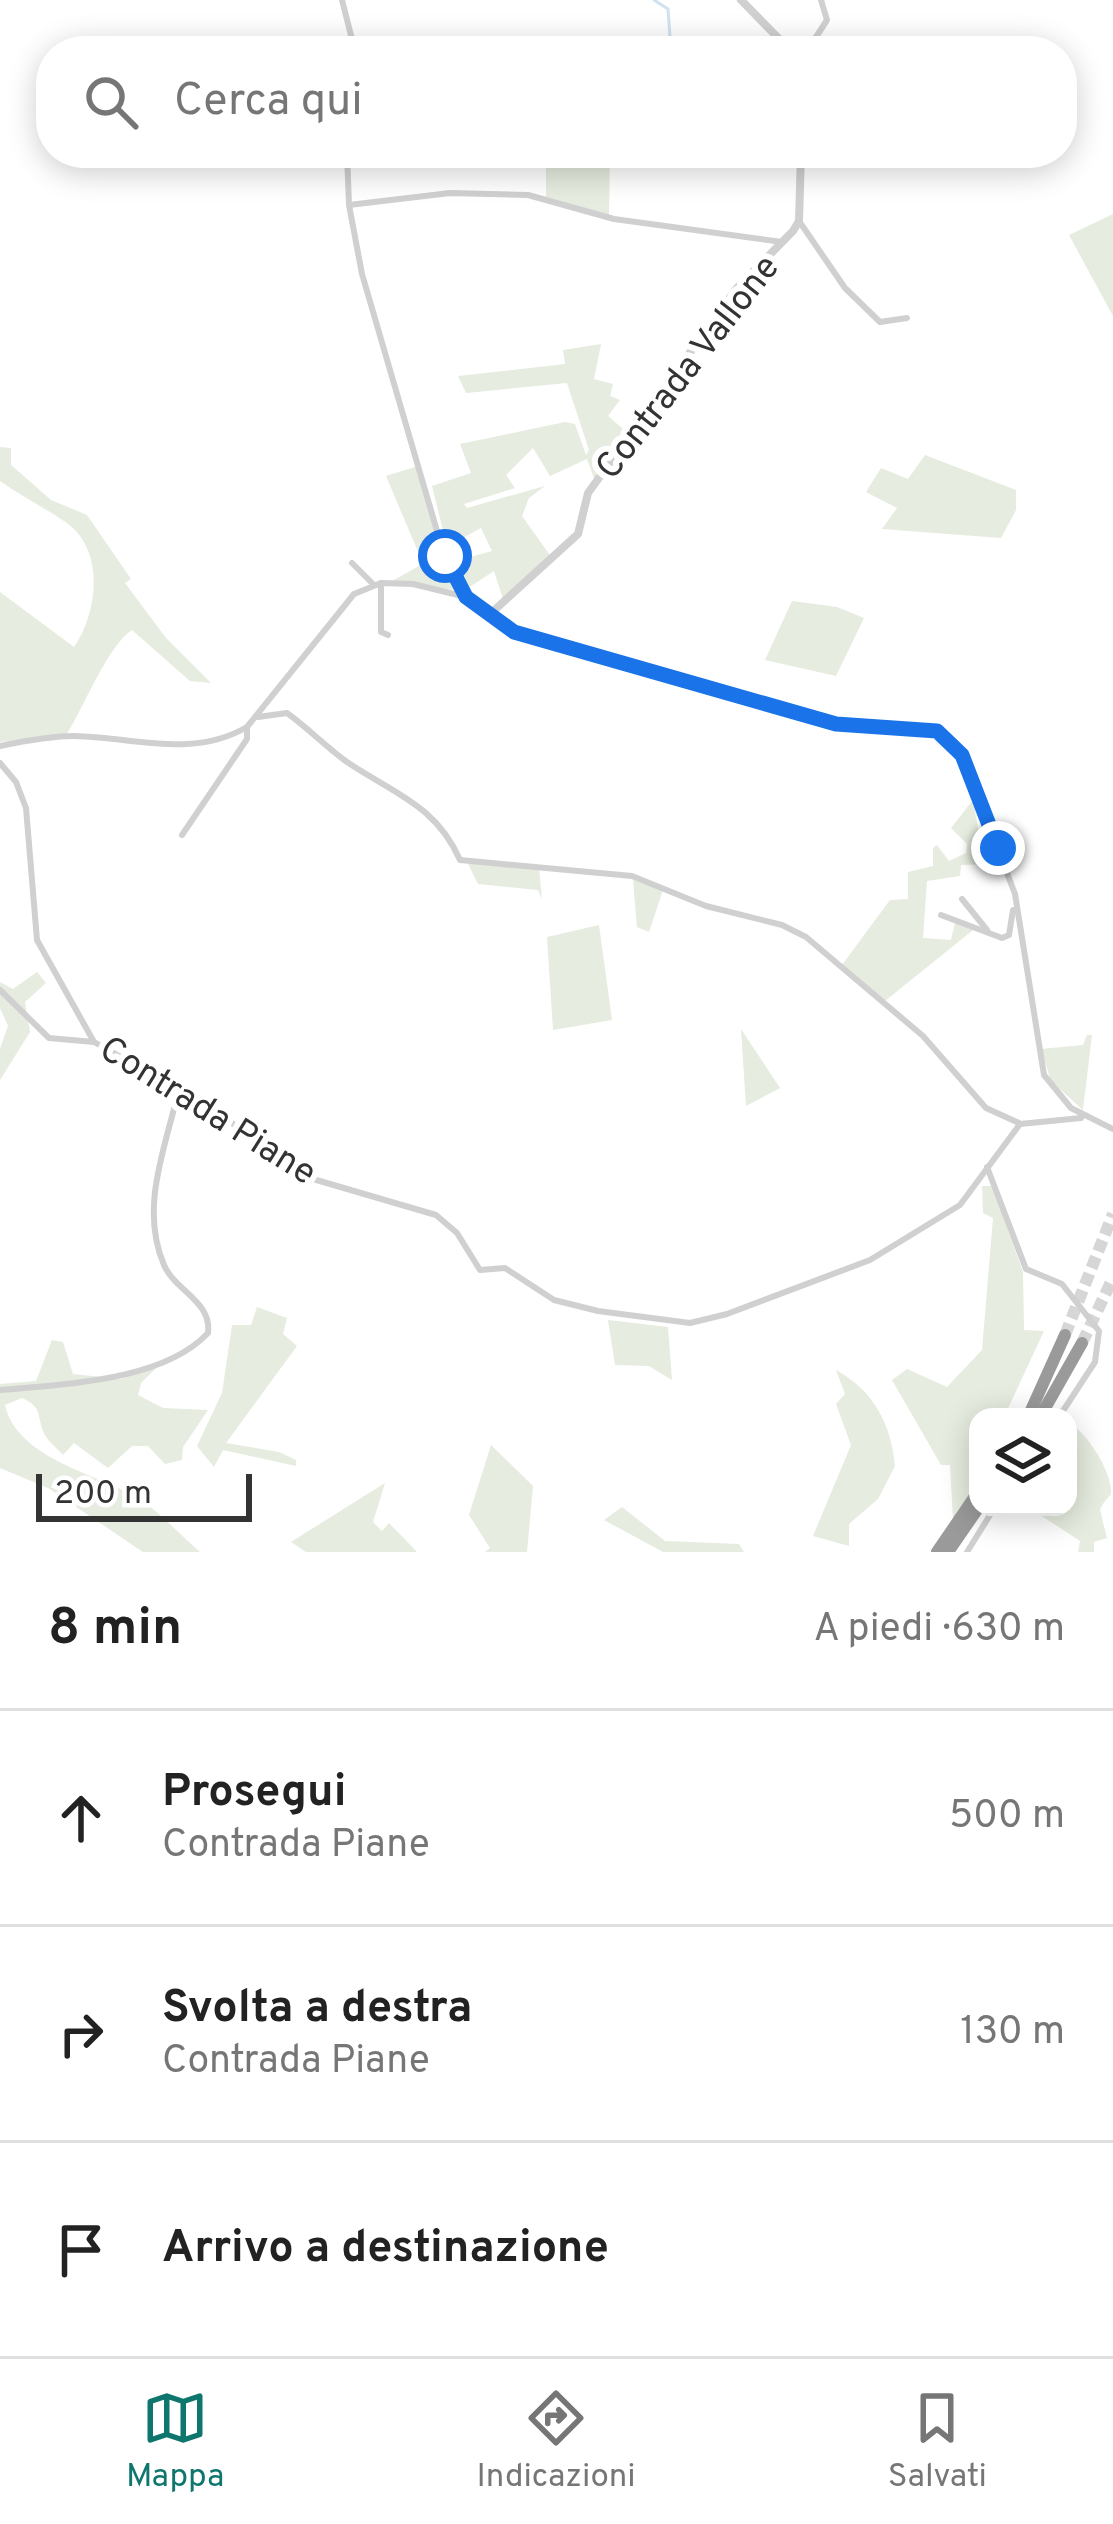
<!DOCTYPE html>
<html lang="it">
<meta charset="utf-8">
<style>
:root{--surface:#fff;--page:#f6f6f6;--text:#222;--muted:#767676;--line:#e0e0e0;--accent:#0f766e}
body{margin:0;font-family:Overpass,sans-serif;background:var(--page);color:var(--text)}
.controls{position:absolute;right:36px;bottom:36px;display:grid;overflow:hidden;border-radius:24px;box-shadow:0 6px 30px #0003}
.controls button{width:108px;height:108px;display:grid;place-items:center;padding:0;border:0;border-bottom:3px solid var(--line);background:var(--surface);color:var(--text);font:60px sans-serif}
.scale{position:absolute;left:36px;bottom:30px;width:216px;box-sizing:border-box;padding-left:12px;border:6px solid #333;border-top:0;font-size:33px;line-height:42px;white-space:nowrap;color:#333;-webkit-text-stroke:9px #fff;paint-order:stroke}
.stop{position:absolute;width:36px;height:36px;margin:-27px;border:9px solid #1a73e8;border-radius:50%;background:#fff}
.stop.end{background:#1a73e8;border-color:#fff;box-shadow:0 3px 12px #0008}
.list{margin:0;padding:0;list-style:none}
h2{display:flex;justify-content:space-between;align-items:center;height:156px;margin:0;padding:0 48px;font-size:51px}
h2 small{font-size:39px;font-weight:400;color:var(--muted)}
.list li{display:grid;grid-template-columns:78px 1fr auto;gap:36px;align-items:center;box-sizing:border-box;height:216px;padding:0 48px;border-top:3px solid var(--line)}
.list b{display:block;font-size:45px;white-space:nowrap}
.list p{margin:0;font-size:39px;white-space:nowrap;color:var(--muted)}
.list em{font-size:39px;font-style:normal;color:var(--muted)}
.icon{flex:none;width:66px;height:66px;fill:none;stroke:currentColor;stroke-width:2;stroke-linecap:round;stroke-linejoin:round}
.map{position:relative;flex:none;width:1113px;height:1552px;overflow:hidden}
.search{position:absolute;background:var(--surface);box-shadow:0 6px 30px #0003;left:36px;right:36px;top:36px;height:132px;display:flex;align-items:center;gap:30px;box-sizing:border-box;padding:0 42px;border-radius:48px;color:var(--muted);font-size:45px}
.sheet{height:804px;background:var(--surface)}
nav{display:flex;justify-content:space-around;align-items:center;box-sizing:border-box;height:168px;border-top:3px solid var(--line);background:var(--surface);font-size:33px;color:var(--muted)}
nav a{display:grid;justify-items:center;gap:6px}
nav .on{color:var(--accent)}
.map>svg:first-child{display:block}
.green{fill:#e6ecdf}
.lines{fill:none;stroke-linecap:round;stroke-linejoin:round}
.stream{stroke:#cfe2ee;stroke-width:3}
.motorway-tunnel{stroke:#d6d6d6;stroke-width:12;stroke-dasharray:12 6;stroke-linecap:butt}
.minor{stroke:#d0d0d0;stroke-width:6}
.tertiary{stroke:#d0d0d0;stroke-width:8}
.motorway{stroke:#9a9a9a;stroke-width:12}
.route{stroke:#1a73e8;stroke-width:15}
.labels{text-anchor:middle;stroke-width:12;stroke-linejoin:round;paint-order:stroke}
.street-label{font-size:36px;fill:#333;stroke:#fff}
</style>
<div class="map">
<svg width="1113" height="1552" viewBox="0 0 1113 1552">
<rect width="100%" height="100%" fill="#fff"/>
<g class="green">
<path d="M546,153H610L609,217L546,197Z"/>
<path d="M1113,214V316L1069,235Z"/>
<path d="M601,344L594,379L613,384L610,396L620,400L608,416L629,434L595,481L587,459L550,476L533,448L506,475L515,488L464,504L467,508L545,486L529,498L522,516L552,558L503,599L494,571L468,588L452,562L492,551L481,528L459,540L464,551L450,559L432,486L471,473L460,444L565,422L575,424L586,455L589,450L567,383L466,393L458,376L565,364L563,350Z"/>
<path d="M0,447L11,448V465L51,500L87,515L131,579L125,583L166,638L211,683L190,681L132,630C109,644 84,706 67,734L0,742V592L74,647C97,614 107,549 64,521C43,507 21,496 0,481Z"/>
<path d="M925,455L1016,490V510L1001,538L882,529L897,508L866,492L881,468L908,479Z"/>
<path d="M418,466L443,558L422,561L386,476Z"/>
<path d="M443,561L459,585L456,590L389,583L424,563Z"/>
<path d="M792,601L837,607L864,618L836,676L765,660Z"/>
<path d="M973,800L982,851L993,864L961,865L960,876L927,881L923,938L951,940L955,923L973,930L885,1001L842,965L890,900L908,899V872L933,866V848L937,845L949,861L966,853L967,844L951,828Z"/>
<path d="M467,862L539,868L542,899L538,890L478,884Z"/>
<path d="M633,880L663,890L649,932L637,927Z"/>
<path d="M599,925L612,1020L553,1030L547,937Z"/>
<path d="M37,972L46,983L25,1002L30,1032L0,1080V1049L8,1026L0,1008V982L13,989Z"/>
<path d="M741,1029L780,1088L746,1106Z"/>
<path d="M1087,1035H1092L1083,1110L1051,1081L1041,1049L1083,1045Z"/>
<path d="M982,1186H992L1023,1272L1024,1330L1044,1331L1004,1417H978V1481L953,1519L950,1465H941L892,1380L907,1369L947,1387L982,1350L993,1218L983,1213Z"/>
<path d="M257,1307L287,1318L283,1334L297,1346L226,1443L279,1452L296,1460V1466L223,1450L214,1467L197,1446L222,1393L232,1325H251Z"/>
<path d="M608,1320L668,1327L672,1380L649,1366L615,1365Z"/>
<path d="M52,1340L63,1342L73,1374L121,1379L162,1362L141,1383L138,1395L163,1408L208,1410L183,1447L182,1460L165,1464L148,1446H132L108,1468L74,1443L63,1455C57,1448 46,1440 43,1431C37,1414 42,1407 22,1398L5,1405C17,1459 98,1474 136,1497C159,1511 179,1534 200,1552H143L48,1488L0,1468V1384L36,1381Z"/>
<path d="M836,1370C874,1391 891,1424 895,1466L878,1499L849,1524V1546L813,1536L851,1445L836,1404L845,1394Z"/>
<path d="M1074,1426C1089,1437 1113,1474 1111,1494C1107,1499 1102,1504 1100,1510L1107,1538L1094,1542V1552H1078L1080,1541L1028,1507H1068V1442Z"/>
<path d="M491,1445L533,1486L527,1552H485L490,1548L469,1515Z"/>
<path d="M385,1483L373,1522L382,1531L389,1523L417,1552H306L291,1542Z"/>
<path d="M622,1507L665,1541L739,1544L744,1552H663L604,1520Z"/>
</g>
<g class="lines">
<path class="stream" d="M654,0L668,9L671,51"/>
<g class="motorway-tunnel">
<path d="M1065,1335L1113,1214"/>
<path d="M1082,1343L1113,1278"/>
</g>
<g class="minor">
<path d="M342,0L355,51"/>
<path d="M807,51L827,20L821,0"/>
<path d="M347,153L349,205L362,274L444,555L466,597"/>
<path d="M349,205L450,193L528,195L614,219L782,242"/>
<path d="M799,221L845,288L880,322L907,318"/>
<path d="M352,563L374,585"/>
<path d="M381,583V632L388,635"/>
<path d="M258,717L287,713C308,728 326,747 347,762C393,793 436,805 460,860L632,876L706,906L782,925L806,937L923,1036L986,1108L1019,1123"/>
<path d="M0,746C24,741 49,736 74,736C134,737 192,759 247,727L354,594L381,583L413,584L466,597L514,632L836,724L937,731L962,755L1015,894L1044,1075L1071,1108L1113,1129"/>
<path d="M0,763L16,782L26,808L37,940L94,1042L197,1099L313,1179L436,1215L457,1233L480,1270L505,1268L554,1300L598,1311L690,1323L727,1314L870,1260L960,1205L1020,1124L1081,1118"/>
<path d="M182,835L247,739V727"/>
<path d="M962,899L987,930"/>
<path d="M941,915L1002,938L1009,935L1013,910"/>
<path d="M0,990L49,1038L94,1042"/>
<path d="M987,1167L1026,1269L1062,1284L1099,1331L1095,1362L1059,1417"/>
<path d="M0,1390C62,1384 162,1382 208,1333C212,1301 175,1291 164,1265C139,1207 166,1146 179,1089"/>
<path d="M967,1552L995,1507"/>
</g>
<g class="tertiary">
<path d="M741,0L791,51"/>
<path d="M489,615L578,534L588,493L736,289L793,231L799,221L801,153"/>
</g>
<g class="motorway">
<path d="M1028,1417L1065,1335"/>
<path d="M1040,1417L1082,1343"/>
<path d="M937,1552L978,1492"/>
<path d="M948,1552L979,1507"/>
</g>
</g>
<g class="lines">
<path class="route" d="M445,556L466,597L514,632L836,724L937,731L962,755L998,848"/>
</g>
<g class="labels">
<g class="street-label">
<text transform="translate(686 366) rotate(-52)" y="13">Contrada Vallone</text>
<text transform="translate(209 1109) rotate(32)" y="13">Contrada Piane</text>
</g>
</g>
</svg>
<div class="controls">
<button><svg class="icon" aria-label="layers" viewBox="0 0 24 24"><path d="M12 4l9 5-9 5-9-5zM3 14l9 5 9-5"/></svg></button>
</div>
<div class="scale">200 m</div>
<div class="stop" style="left:445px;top:556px"></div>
<div class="stop end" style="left:998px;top:848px"></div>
<div class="search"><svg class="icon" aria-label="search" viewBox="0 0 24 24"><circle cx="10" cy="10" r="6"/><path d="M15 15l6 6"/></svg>Cerca qui</div>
</div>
<section class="sheet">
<h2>8 min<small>A piedi · 630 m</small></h2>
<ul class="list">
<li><svg class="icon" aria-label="ahead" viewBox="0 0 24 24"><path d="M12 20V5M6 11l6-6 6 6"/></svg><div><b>Prosegui</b><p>Contrada Piane</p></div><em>500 m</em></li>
<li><svg class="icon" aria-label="right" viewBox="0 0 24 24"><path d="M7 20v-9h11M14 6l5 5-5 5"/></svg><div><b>Svolta a destra</b><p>Contrada Piane</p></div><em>130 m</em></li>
<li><svg class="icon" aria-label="arrive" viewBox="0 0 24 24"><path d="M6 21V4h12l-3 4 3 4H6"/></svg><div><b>Arrivo a destinazione</b></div></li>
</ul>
</section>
<nav>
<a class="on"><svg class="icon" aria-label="map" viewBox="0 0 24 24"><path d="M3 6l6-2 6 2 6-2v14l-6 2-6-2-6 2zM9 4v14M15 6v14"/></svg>Mappa</a>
<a><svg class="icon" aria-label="directions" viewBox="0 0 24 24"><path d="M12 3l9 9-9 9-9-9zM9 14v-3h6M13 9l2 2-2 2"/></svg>Indicazioni</a>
<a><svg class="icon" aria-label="saved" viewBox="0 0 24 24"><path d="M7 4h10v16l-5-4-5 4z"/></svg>Salvati</a>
</nav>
